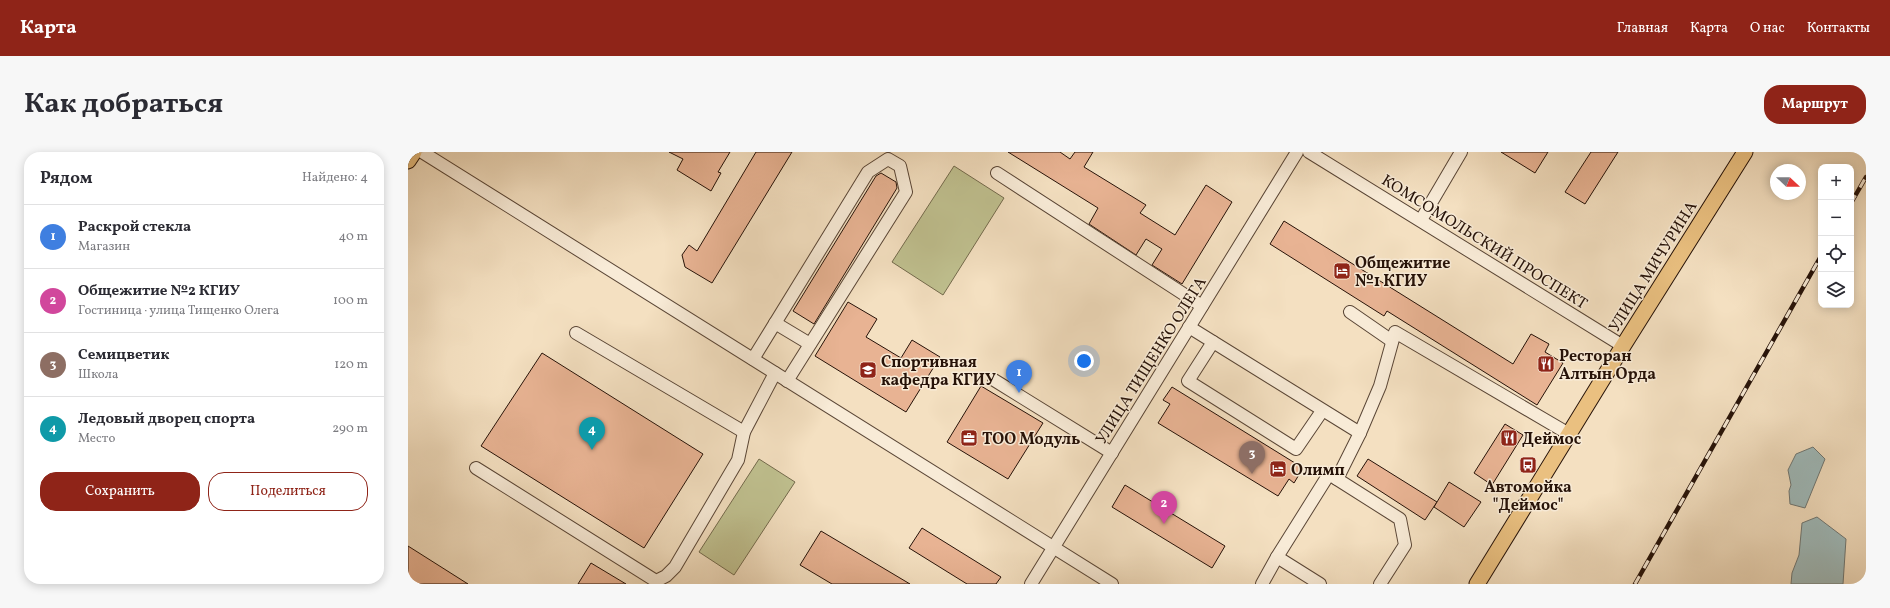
<!DOCTYPE html>
<html lang="ru">
<meta charset="utf-8">
<style>
:root{--surface:#fff;--page:#f7f7f7;--text:#2b2b33;--muted:#7c7c81;--line:#e1e1e2;--accent:#8f2418}
body{margin:0;font-family:Vollkorn,serif;background:var(--page);color:var(--text)}
.controls{position:absolute;right:12px;top:12px;display:grid;overflow:hidden;border-radius:8px;box-shadow:0 2px 10px #0003}
.controls button{width:36px;height:36px;display:grid;place-items:center;padding:0;border:0;border-bottom:1px solid var(--line);background:var(--surface);color:var(--text);font:20px sans-serif}
.compass{position:absolute;left:1362px;top:12px;width:36px;height:36px;border-radius:50%;background:var(--surface);box-shadow:0 2px 10px #0003;rotate:112deg}
.you{position:absolute;left:676px;top:209px;width:14px;height:14px;margin:-10px;border:3px solid #fff;border-radius:50%;background:#1a73e8;box-shadow:0 0 0 6px #1a73e833}
.badge{display:grid;place-items:center;width:26px;height:26px;border-radius:50%;background:var(--accent);color:#fff;font-size:13px;font-weight:700}
.pin{position:absolute;translate:-50% -33px;filter:drop-shadow(0 1px 2px #0008)}
.pin::after{content:'';position:absolute;top:21px;width:14px;height:12px;background:inherit;clip-path:polygon(0 0,100% 0,50% 100%)}
.list{margin:0;padding:0;list-style:none}
h2{display:flex;justify-content:space-between;align-items:center;height:52px;margin:0;padding:0 16px;font-size:17px}
h2 small{font-size:13px;font-weight:400;color:var(--muted)}
.list li{display:grid;grid-template-columns:26px 1fr auto;gap:12px;align-items:center;box-sizing:border-box;height:64px;padding:0 16px;border-top:1px solid var(--line)}
.list b{display:block;font-size:15px;white-space:nowrap}
.list p{margin:0;font-size:13px;white-space:nowrap;color:var(--muted)}
.list em{font-size:13px;font-style:normal;color:var(--muted)}
.actions{display:flex;gap:8px;padding:12px 16px}
.actions a{flex:1;padding:9px 0;border:1px solid var(--accent);border-radius:16px;text-align:center;font-size:14px;color:var(--accent)}
.actions .main{background:var(--accent);color:#fff}
.icon{flex:none;width:22px;height:22px;fill:none;stroke:currentColor;stroke-width:2;stroke-linecap:round;stroke-linejoin:round}
.map{position:relative;flex:none;width:1458px;height:432px;overflow:hidden;border-radius:16px}
header{display:flex;align-items:center;gap:24px;box-sizing:border-box;height:56px;padding:0 20px;background:var(--accent);color:#fff}
header strong{font-size:19px}
nav{display:flex;gap:22px;margin-inline-start:auto;font-size:14px}
.intro{display:flex;align-items:center;justify-content:space-between;box-sizing:border-box;height:96px;padding:0 24px}
h1{margin:0;font-size:28px}
.button{padding:10px 18px;border-radius:16px;background:var(--accent);color:#fff;font-size:14px;font-weight:700}
main{display:flex;gap:24px;padding:0 24px}
aside{flex:1;background:var(--surface);border-radius:16px;box-shadow:0 2px 10px #0003}
.map>svg:first-child{display:block}
.green{fill:#c0c190;stroke:#736a4c}
.water{fill:#9fbbbc;stroke:#6f7774}
.building{fill:#e8b393;stroke:#261208}
.lines{fill:none;stroke-linecap:round;stroke-linejoin:round}
.minor-casing{stroke:#5a4636;stroke-width:14}
.major-casing{stroke:#261208;stroke-width:17}
.minor{stroke:#f8ebd7;stroke-width:12}
.major{stroke:#eac080;stroke-width:15}
.rail-casing{stroke:#261208;stroke-width:4.5}
.rail{stroke:#f8ebd7;stroke-width:3;stroke-dasharray:9;stroke-linecap:butt}
.labels{text-anchor:middle;stroke-width:3;stroke-linejoin:round;paint-order:stroke}
.street-label{font-size:16px;fill:#261208;stroke:#f8ebd7}
.poi-label{font-size:16px;font-weight:bold;fill:#261208;stroke:#f8ebd7;text-anchor:start}
</style>
<header>
<strong>Карта</strong>
<nav><a>Главная</a><a>Карта</a><a>О нас</a><a>Контакты</a></nav>
</header>
<div class="intro"><h1>Как добраться</h1><a class="button">Маршрут</a></div>
<main>
<aside>
<h2>Рядом<small>Найдено: 4</small></h2>
<ul class="list">
<li><span class="badge" style="background:#3f7fe0">1</span><div><b>Раскрой стекла</b><p>Магазин</p></div><em>40 m</em></li>
<li><span class="badge" style="background:#d1479c">2</span><div><b>Общежитие №2 КГИУ</b><p>Гостиница · улица Тищенко Олега</p></div><em>100 m</em></li>
<li><span class="badge" style="background:#8d6e63">3</span><div><b>Семицветик</b><p>Школа</p></div><em>120 m</em></li>
<li><span class="badge" style="background:#0f9aa8">4</span><div><b>Ледовый дворец спорта</b><p>Место</p></div><em>290 m</em></li>
</ul>
<div class="actions"><a class="main">Сохранить</a><a>Поделиться</a></div>
</aside>
<div class="map">
<svg width="1458" height="432" viewBox="0 0 1458 432">
<rect width="100%" height="100%" fill="#f4e0c1"/>
<filter id="stains"><feTurbulence type="fractalNoise" baseFrequency=".005" numOctaves="4"/><feColorMatrix values="0 0 0 0 .2 0 0 0 0 .09 0 0 0 0 .02 0 0 0 .5 -.17"/></filter>
<radialGradient id="worn" r=".72"><stop offset=".6" stop-color="#630" stop-opacity="0"/><stop offset="1" stop-color="#630" stop-opacity=".3"/></radialGradient>
<g class="green">
<path d="M546,14L596,46L535,143L484,110Z"/>
<path d="M351,307L387,330L326,423L291,400Z"/>
</g>
<g class="water">
<path d="M1405,295L1417,307L1397,356L1382,352L1381,339L1383,333L1380,318L1388,302Z"/>
<path d="M1409,365L1438,387L1435,432H1383L1384,421L1391,403L1394,371Z"/>
</g>
<g class="building">
<path d="M261,0H322L310,20L313,21L303,39L269,18L275,7Z"/>
<path d="M348,0H384L304,131L277,115L274,103L281,93L289,99Z"/>
<path d="M600,0H652L662,7L667,0H685L676,15L738,53L732,61L767,83L798,33L824,50L774,132L744,113L754,97L738,87L728,103L681,72L690,56Z"/>
<path d="M1093,0H1140L1127,21Z"/>
<path d="M1183,0H1210L1177,52L1157,40Z"/>
<path d="M473,21L488,30L489,36L406,172L385,159L468,24Z"/>
<path d="M876,69L1105,212L1123,182L1141,192L1137,200L1155,211L1129,253L979,159L976,164L862,92Z"/>
<path d="M440,150L469,167L458,185L493,206L504,188L532,205L498,260L407,204Z"/>
<path d="M134,201L295,302L236,396L73,294Z"/>
<path d="M573,234L635,271L600,327L539,290Z"/>
<path d="M764,235L895,316L886,331L881,327L870,344L750,271L762,252L755,248Z"/>
<path d="M1097,272L1115,283L1084,333L1066,321Z"/>
<path d="M960,307L1029,350L1017,368L949,324Z"/>
<path d="M1041,330L1073,350L1056,375L1026,355Z"/>
<path d="M717,333L817,394L804,416L704,355Z"/>
<path d="M514,376L593,425L588,432H559L501,396Z"/>
<path d="M413,379L502,432H424L392,413Z"/>
<path d="M0,394L60,432H0Z"/>
<path d="M183,411L218,432H170Z"/>
</g>
<g class="lines">
<g class="minor-casing">
<g id="minor">
<path d="M14,0L704,432"/>
<path d="M901,0L1215,194"/>
<path d="M589,21L794,154"/>
<path d="M1013,68L1053,0"/>
<path d="M942,160L984,189"/>
<path d="M367,171L402,192"/>
<path d="M781,175L952,281"/>
<path d="M168,181L336,280"/>
<path d="M805,190L780,229L888,297L914,259"/>
<path d="M345,207L460,20L480,7L492,14L498,40L379,229"/>
<path d="M586,228L704,301"/>
<path d="M68,316L248,429L258,424L267,415L330,308L336,280L367,221"/>
<path d="M929,327L952,281L972,234L987,180L1161,282"/>
<path d="M869,405L921,322L992,367L997,393L972,432"/>
<path d="M623,432L889,0"/>
<path d="M854,432L869,405L912,432"/>
</g>
</g>
<g class="major-casing">
<g id="major">
<path d="M0,9L6,0"/>
<path d="M1069,432L1215,194L1337,0"/>
</g>
</g>
<use href="#minor" class="minor"/>
<use href="#major" class="major"/>
<g class="rail-casing">
<g id="rail">
<path d="M1443,51L1458,25"/>
<path d="M1227,432L1413,104"/>
</g>
</g>
<use href="#rail" class="rail"/>
</g>
<defs>
<g id="hotel-square" transform="scale(0.9)"><rect x="-9" y="-9" width="18" height="18" rx="4" fill="#8f2418" stroke="#f8ebd7"/><path d="M-6-4.5h1.5V1H6V5H4.5V3h-9V5H-6ZM-4 0a1.8 1.8 0 1 1 3.6 0ZM.5 0V-2.5h3Q6-2.5 6 0Z" fill="#fff"/></g>
<g id="restaurant-square" transform="scale(0.9)"><rect x="-9" y="-9" width="18" height="18" rx="4" fill="#8f2418" stroke="#f8ebd7"/><path d="M-5-6h1v4h1v-4h1v4h1v-4h1v5L-1.5 .5V6h-2V.5L-5-1ZM5-6V6H3V1.5H1.5Q1.5-4 5-6Z" fill="#fff"/></g>
<g id="university-square" transform="scale(0.9)"><rect x="-9" y="-9" width="18" height="18" rx="4" fill="#8f2418" stroke="#f8ebd7"/><path d="M0-5L7-2L0 1L-7-2ZM-4 1L0 2.5L4 1V4Q0 6-4 4Z" fill="#fff"/></g>
<g id="office-square" transform="scale(0.9)"><rect x="-9" y="-9" width="18" height="18" rx="4" fill="#8f2418" stroke="#f8ebd7"/><path d="M-6-3h4V-5.5h4V-3h4V5H-6ZM-1-4.5V-3h2v-1.5ZM-6 0V1H6V0Z" fill="#fff"/></g>
<g id="bus-square" transform="scale(0.9)"><rect x="-9" y="-9" width="18" height="18" rx="4" fill="#8f2418" stroke="#f8ebd7"/><path d="M-5-6H5V4H4V6H2V4H-2V6H-4V4H-5ZM-3.5-4V0h7V-4ZM-3.5 1.2v1.5H-2V1.2ZM2 1.2v1.5H3.5V1.2Z" fill="#fff"/></g>
</defs>
<g fill-rule="evenodd">
<use href="#hotel-square" x="934" y="119"/>
<use href="#restaurant-square" x="1138" y="212"/>
<use href="#university-square" x="460" y="218"/>
<use href="#office-square" x="561" y="286"/>
<use href="#restaurant-square" x="1101" y="286"/>
<use href="#bus-square" x="1120" y="313"/>
<use href="#hotel-square" x="870" y="317"/>
</g>
<g class="labels">
<g class="street-label">
<text transform="translate(1077 89) rotate(32)" y="6">КОМСОМОЛЬСКИЙ ПРОСПЕКТ</text>
<text transform="translate(1244 114) rotate(-58)" y="6">УЛИЦА МИЧУРИНА</text>
<text transform="translate(742 208) rotate(-58)" y="6">УЛИЦА ТИЩЕНКО ОЛЕГА</text>
</g>
<g class="poi-label">
<text x="947" y="116">Общежитие<tspan x="947" dy="18">№1 КГИУ</tspan></text>
<text x="1151" y="209">Ресторан<tspan x="1151" dy="18">Алтын Орда</tspan></text>
<text x="473" y="215">Спортивная<tspan x="473" dy="18">кафедра КГИУ</tspan></text>
<text x="574" y="292">ТОО Модуль</text>
<text x="1114" y="292">Деймос</text>
<text x="883" y="323">Олимп</text>
<text x="1120" y="340" text-anchor="middle">Автомойка<tspan x="1120" dy="18">"Деймос"</tspan></text>
</g>
</g>
<rect width="100%" height="100%" filter="url(#stains)"/>
<rect width="100%" height="100%" fill="url(#worn)"/>
</svg>
<div class="controls">
<button>+</button>
<button>−</button>
<button><svg class="icon" aria-label="locate" viewBox="0 0 24 24"><circle cx="12" cy="12" r="6"/><path d="M12 2v4M12 18v4M2 12h4M18 12h4"/></svg></button>
<button><svg class="icon" aria-label="layers" viewBox="0 0 24 24"><path d="M12 4l9 5-9 5-9-5zM3 14l9 5 9-5"/></svg></button>
</div>
<svg class="compass" viewBox="-18 -18 36 36"><path d="M0-13l5 13h-10z" fill="#e53935"/><path d="M0 13l5-13h-10z" fill="#7c7c81"/></svg>
<div class="you"></div>
<div class="pin badge" style="left:611px;top:241px;background:#3f7fe0">1</div>
<div class="pin badge" style="left:756px;top:372px;background:#d1479c">2</div>
<div class="pin badge" style="left:844px;top:322px;background:#8d6e63">3</div>
<div class="pin badge" style="left:184px;top:298px;background:#0f9aa8">4</div>
</div>
</main>
